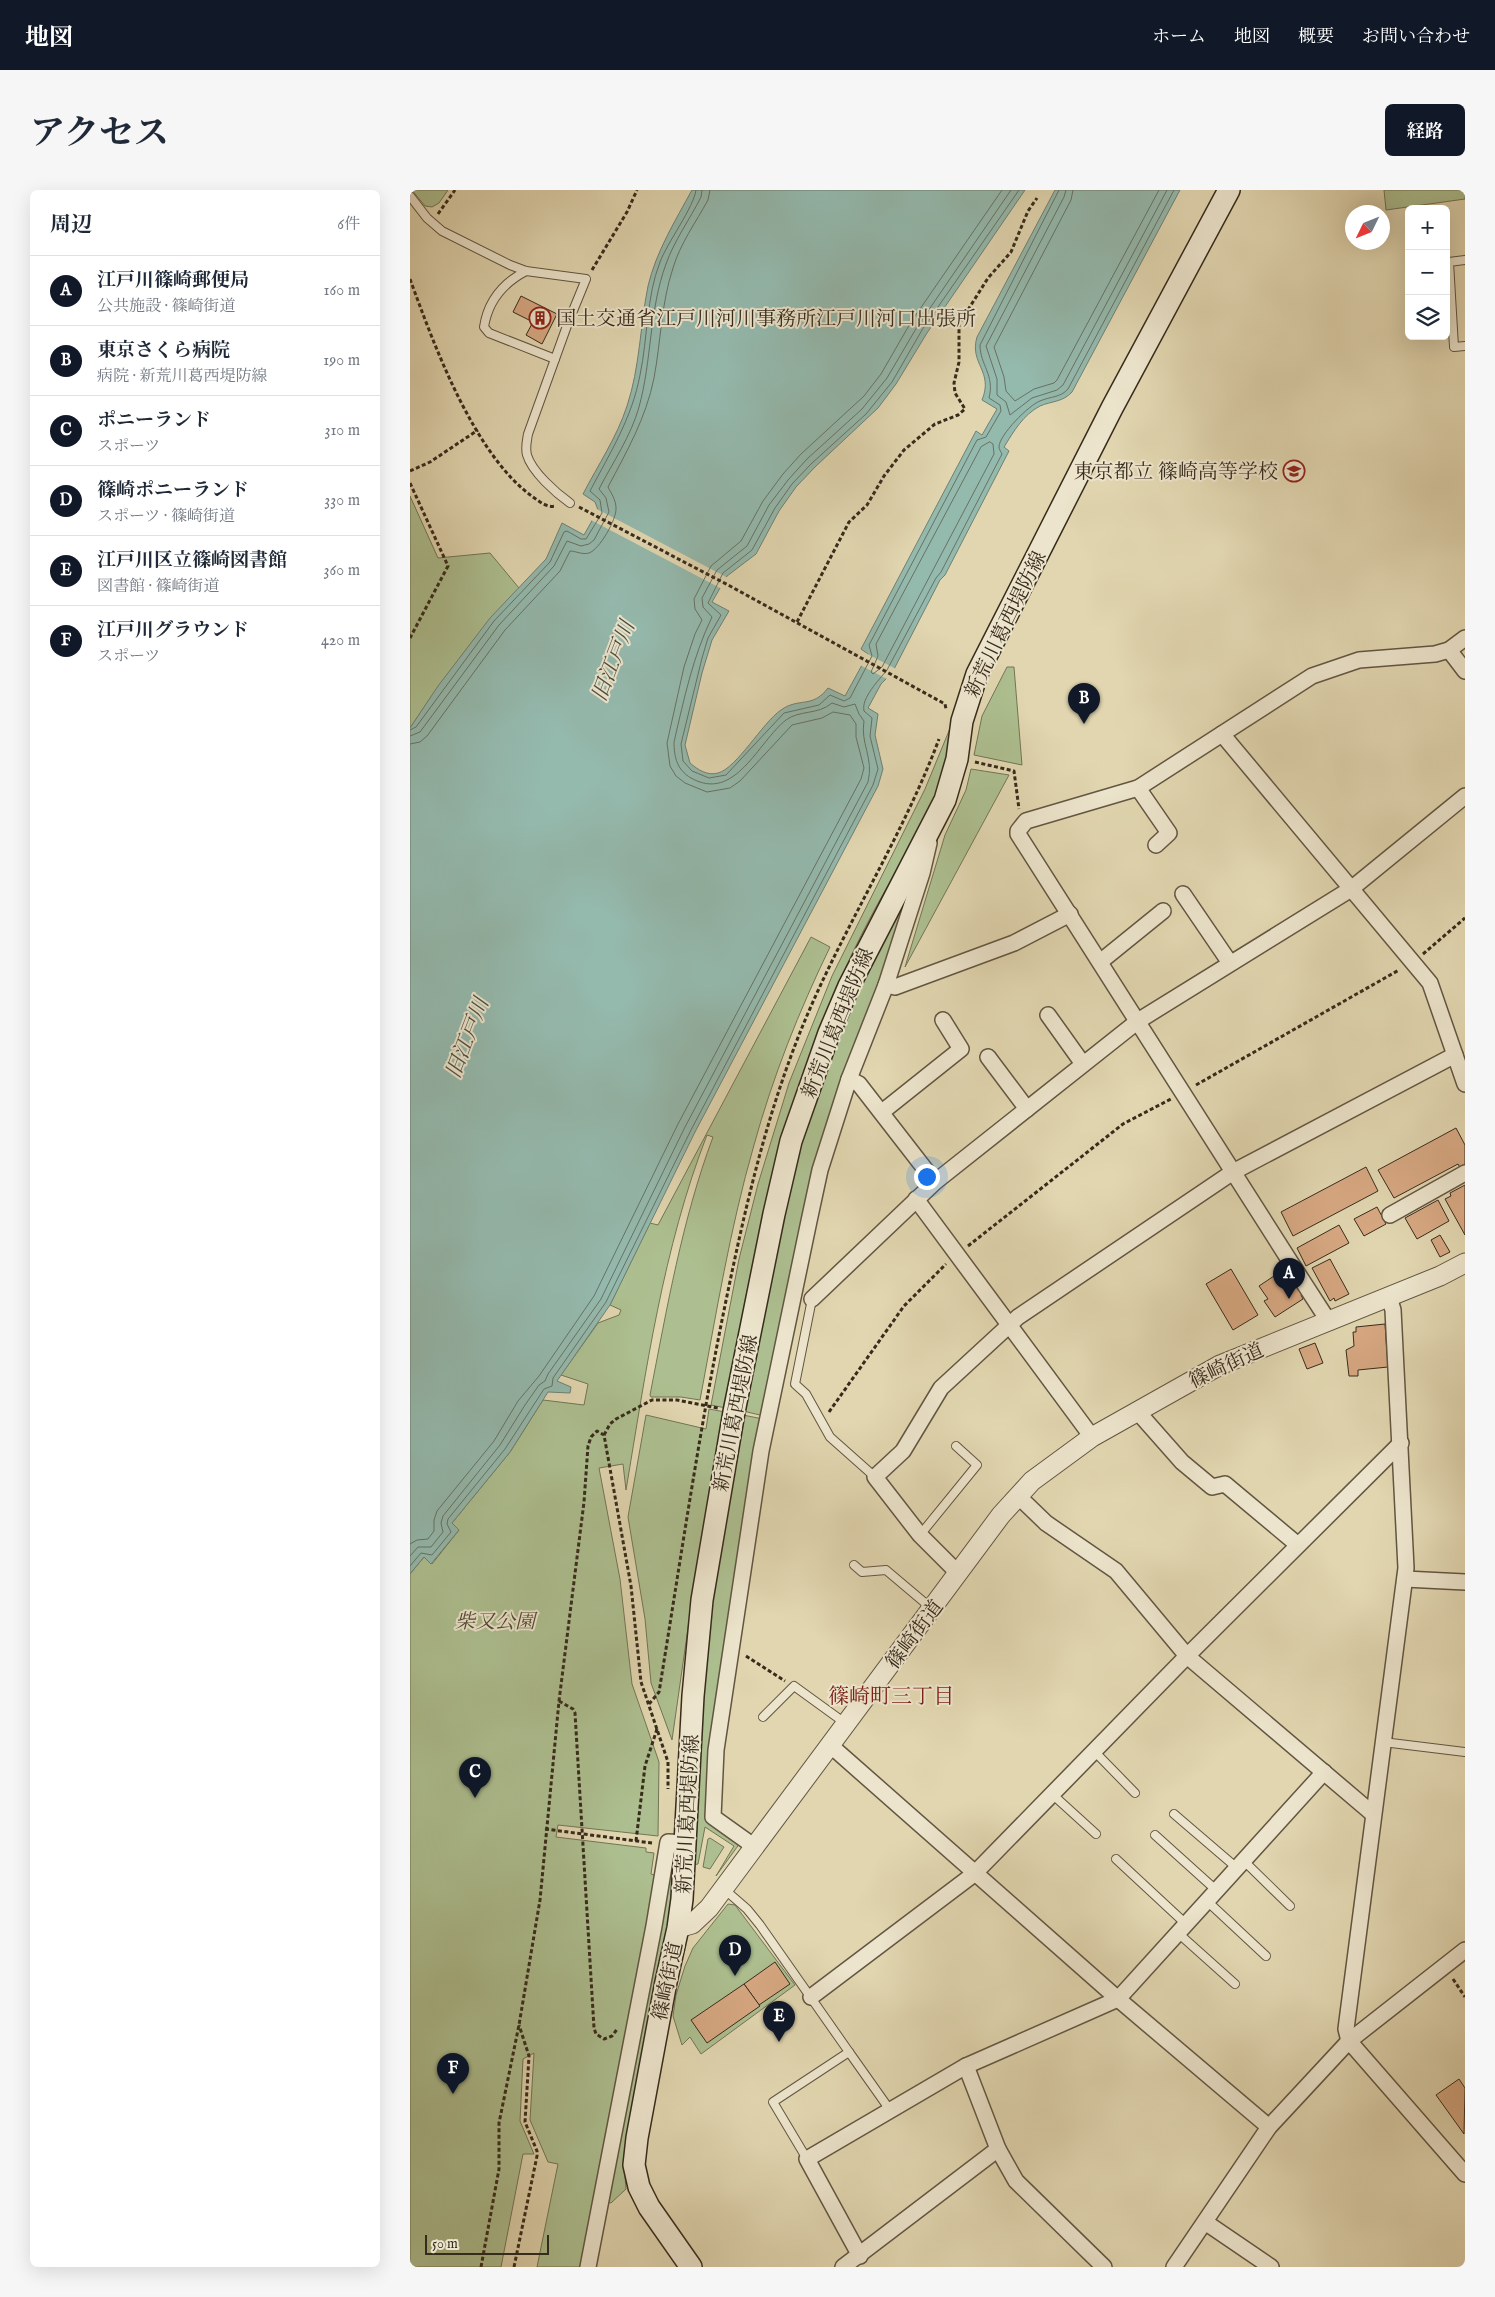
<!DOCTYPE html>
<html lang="ja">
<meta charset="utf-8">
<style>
:root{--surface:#fff;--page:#f6f6f7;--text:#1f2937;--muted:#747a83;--line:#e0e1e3;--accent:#111827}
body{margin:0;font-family:"IM FELL English","Noto Serif JP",serif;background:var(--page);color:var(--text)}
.controls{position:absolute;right:15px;top:15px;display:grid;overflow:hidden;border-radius:8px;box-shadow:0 5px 20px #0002}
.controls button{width:45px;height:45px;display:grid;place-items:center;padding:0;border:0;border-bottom:1px solid var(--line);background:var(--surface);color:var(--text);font:25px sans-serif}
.compass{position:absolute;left:935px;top:15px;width:45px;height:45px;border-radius:50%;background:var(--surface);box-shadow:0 5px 20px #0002;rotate:227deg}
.scale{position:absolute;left:15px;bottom:12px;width:124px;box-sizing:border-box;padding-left:5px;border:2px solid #372b1c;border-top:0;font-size:14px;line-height:18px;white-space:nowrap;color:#372b1c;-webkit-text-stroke:4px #ece4cc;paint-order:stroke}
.you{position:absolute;left:516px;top:986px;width:18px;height:18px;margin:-12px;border:4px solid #fff;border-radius:50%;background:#1a73e8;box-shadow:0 0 0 8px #1a73e833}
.badge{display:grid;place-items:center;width:32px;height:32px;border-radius:50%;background:var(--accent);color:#fff;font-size:16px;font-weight:700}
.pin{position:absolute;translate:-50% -41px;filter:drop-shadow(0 1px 2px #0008)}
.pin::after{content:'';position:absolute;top:26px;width:18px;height:15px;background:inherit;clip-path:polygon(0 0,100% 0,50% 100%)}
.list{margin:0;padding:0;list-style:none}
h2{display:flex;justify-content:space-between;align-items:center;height:65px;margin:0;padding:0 20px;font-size:21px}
h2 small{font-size:16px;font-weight:400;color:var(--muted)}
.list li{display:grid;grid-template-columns:32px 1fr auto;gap:15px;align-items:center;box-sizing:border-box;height:70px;padding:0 20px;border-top:1px solid var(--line)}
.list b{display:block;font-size:19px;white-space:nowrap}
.list p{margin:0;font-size:16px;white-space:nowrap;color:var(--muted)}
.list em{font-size:16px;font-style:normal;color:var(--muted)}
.icon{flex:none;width:28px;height:28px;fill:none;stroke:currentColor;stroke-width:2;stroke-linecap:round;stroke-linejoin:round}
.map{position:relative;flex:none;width:1055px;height:2077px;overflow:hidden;border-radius:8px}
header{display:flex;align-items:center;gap:30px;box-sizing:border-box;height:70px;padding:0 25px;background:var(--accent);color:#fff}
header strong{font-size:24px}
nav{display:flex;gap:28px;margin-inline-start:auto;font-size:18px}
.intro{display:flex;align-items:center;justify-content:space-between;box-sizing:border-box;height:120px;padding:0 30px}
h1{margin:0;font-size:35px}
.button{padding:12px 22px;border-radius:8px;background:var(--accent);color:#fff;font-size:18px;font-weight:700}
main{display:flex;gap:30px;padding:0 30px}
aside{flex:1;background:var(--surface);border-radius:8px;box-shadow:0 5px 20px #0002}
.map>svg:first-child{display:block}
.green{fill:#adbf90;stroke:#727556}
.water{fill:#94b9ad;stroke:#6f8073}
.pier{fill:#e1d6b0}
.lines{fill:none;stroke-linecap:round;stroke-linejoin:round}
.shore{stroke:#667264;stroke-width:1}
.building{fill:#d7a882;stroke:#372b1c}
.service-casing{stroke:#625641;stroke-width:10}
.minor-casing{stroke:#625641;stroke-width:18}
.tertiary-casing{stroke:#625641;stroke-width:21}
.secondary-casing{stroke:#372b1c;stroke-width:24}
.path{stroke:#372b1c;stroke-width:3;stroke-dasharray:4 2.5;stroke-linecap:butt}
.service{stroke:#ece4cc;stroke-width:8}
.minor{stroke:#ece4cc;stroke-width:15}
.tertiary{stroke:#ece4cc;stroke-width:19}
.secondary{stroke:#ece4cc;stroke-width:21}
.labels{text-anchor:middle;stroke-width:4;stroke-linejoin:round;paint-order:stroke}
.poi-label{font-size:20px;fill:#372b1c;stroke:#ece4cc;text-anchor:start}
.street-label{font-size:20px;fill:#372b1c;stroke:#ece4cc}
.park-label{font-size:20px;font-style:italic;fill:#4f4933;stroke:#ece4cc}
.water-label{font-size:21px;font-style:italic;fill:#4e4e40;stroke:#ece4cc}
.neighbourhood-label{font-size:21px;fill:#7a1f14;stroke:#ece4cc}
</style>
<header>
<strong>地図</strong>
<nav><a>ホーム</a><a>地図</a><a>概要</a><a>お問い合わせ</a></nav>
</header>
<div class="intro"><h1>アクセス</h1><a class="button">経路</a></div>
<main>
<aside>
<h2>周辺<small>6件</small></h2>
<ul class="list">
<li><span class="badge">A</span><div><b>江戸川篠崎郵便局</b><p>公共施設 · 篠崎街道</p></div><em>160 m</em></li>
<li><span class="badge">B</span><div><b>東京さくら病院</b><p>病院 · 新荒川葛西堤防線</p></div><em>190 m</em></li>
<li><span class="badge">C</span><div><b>ポニーランド</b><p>スポーツ</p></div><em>310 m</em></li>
<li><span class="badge">D</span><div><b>篠崎ポニーランド</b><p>スポーツ · 篠崎街道</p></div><em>330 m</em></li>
<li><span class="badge">E</span><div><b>江戸川区立篠崎図書館</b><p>図書館 · 篠崎街道</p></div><em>360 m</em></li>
<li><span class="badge">F</span><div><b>江戸川グラウンド</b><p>スポーツ</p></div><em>420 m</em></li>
</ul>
</aside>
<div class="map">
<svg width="1055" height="2077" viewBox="0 0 1055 2077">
<rect width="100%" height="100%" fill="#e1d6b0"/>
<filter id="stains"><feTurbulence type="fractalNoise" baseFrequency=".004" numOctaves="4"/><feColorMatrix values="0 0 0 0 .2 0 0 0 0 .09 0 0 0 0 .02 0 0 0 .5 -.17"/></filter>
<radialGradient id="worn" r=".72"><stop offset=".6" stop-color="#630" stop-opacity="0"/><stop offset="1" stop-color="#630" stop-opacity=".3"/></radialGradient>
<g class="green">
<path d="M2,0H38L29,13L22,17L15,16Z"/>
<path d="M974,0H1055V9L976,20Z"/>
<path d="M0,306L28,368L80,363L109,398C68,441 33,489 0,538Z"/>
<path d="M597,477H604L612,575L564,565L572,526Z"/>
<path d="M541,536C540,549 541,565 537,577C527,610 509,639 493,669C470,709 447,750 429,793C370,928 340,1073 316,1218L301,1215L329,1069L348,994L379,893L422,786L515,599Z"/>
<path d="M561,579L599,585L495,777L535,645L556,600Z"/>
<path d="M506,681L477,780L447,852L354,1226L333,1221L364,1057L391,950L420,863L450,791Z"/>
<path d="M401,747L420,757C389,821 363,886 344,955C320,1038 306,1125 290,1210L271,1207H241L240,1205C257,1118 272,1030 303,947L297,945C253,1058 236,1181 216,1300L213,1274L189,1278L210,1389L222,1494L249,1572L248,1646L148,1635L146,1647L236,1658V1662L244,1663L241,1684L247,1686L173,2077H127L148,1974L138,1972L120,1930L124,1863L113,1869L110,1931L124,1964H113L91,2077H0V1384L14,1367L22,1374L49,1340L42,1333L100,1262L133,1210L174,1215L178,1194L151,1185L188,1133L209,1125L211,1120L200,1115L240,1033L248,1035Z"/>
<path d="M299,1219L315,1222L287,1375L262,1550L241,1493L235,1429L218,1327L236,1225L296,1239Z"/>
<path d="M333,1225L353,1229L298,1629L330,1653L306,1686L324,1656L295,1637L288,1674L283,1675L288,1574L301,1403Z"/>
<path d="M300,1648L314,1657L300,1679L293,1677L298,1649Z"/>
<path d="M260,1680L265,1692L264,1714L214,1974L216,1999L201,2013L197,2012Z"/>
<path d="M318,1714L325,1715L385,1795L291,1864L280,1847L272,1855L263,1826L266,1805L275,1776L283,1758Z"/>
</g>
<path class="water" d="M282,0H615L517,143L486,194L468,218L405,277L386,297L369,321L346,364L317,386L302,412L319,421L302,450L292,483L275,555L280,573C288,580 298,586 308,583C327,578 352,533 371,520C389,507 402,519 418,498L435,506L458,464L451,459L566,241L572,245L587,219L572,210C584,181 559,174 567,147L645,0H770L662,202C653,212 642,211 630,216C613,225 604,241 594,257L599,261L535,385L530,390L482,483L471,494L458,518L468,524L465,545L473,579L468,596L285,942L200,1115L147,1191L161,1197L160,1203L138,1202L100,1262L42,1333L49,1340L21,1374L14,1367L0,1384V538L28,496L80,428L136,369L152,333L174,345L188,320L185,312L173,304C188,275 207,247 217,216C230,177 230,136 238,96C246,62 265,31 282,0Z"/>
<g class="pier">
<path d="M185,318L318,388L312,399L179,329Z"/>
<path d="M448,459L486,479L479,490L450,475L455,464Z"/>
</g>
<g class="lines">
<g class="shore">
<path d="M609,0L512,140L482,192L456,224L401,274L382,294L365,318L342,360L313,383L298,413L311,425L298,448L292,468L271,554L273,571L282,581L299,588L316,585L374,523L409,515L420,505L434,511L440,508L462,466L459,455L567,250L576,247L591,221L590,215L579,208C585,185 570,175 570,155L649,0"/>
<path d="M656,0L654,7L576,156L587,189V205L596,212L600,225L622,208L647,200L653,195L757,0"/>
<path d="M663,0L661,10L584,157L594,187L596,201L605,211L624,199L644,193L647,190L749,0"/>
<path d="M580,252L583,254L584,264L472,477L463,484L461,482L468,466L466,454L571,257Z"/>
<path d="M0,540L6,537L84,431L140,372L154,342L157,341L171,349H176L192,323L190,310L180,301C200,263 222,228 230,185C238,147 236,108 250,72C257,53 284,17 286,0"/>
<path d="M0,546L10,542L89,435L144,376L157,351L171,356L179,354L184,350L199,322L196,308L189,299C203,272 221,246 229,217C242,170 239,120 256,74C264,51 280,29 291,7L292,0"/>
<path d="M0,554L10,552L17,546L95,440L150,381L160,361C166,361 172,365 179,363C189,360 207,329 206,318C206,310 201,303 198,297C217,261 236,228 244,188C251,151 251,114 263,78C270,54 286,32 298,10L300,0"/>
<path d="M0,1354L7,1350L18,1349L24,1341V1330L27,1321L84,1251L108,1211L129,1186L184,1106L268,934L451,589L454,578L446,547V534L440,525L423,522L412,528L382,535L330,591L320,598L297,602L275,593L266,586L260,576L257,553L274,477L285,444L292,430L285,419L284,409L301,376L331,351L353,311L373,284L391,264L454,206L471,184L501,132L592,0"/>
<path d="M0,1366L8,1357H21L33,1342L31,1333L33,1326L90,1255L115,1215L129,1195L135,1191L138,1184L191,1109L275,937L458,592C464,568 450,553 454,531L449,524L445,514L434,517L422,513C408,525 389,520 376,530C348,552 325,613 281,588C267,580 264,567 264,552C274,509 283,466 302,427L293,417L292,408L307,380L337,356L359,315L378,290L397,269L452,219L477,188L507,137L601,0"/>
<path d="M0,1376L11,1363L22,1365L41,1342L37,1334L38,1329L95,1259L134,1199L142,1196L143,1188L196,1112L281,940L463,595L468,579L460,546L462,528L454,521C451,508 469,490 477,480L526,388L531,382L592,264C591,262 589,259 589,257C589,245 619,215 630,211C641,206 650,208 658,199L764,0"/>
</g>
</g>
<g class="building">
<path d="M111,106L147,124L132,154L116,145L123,132L103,122Z"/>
<path d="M1046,938L1055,955V982L1053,983L1048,974L984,1008L968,980Z"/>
<path d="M956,977L968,1001L883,1046L871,1022Z"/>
<path d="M1055,995V1045L1035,1009L1041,1006L1040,1003Z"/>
<path d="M1028,1010L1039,1031L1007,1049L995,1028Z"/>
<path d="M967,1017L976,1034L954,1046L944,1029Z"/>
<path d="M929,1035L939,1053L896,1076L887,1058Z"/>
<path d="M1030,1045L1040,1062L1030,1067L1021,1050Z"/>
<path d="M920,1069L939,1104L925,1111L924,1108L920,1111L902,1078Z"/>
<path d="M876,1078L893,1103L891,1105L893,1109L865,1127L854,1111L858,1109L849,1096Z"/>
<path d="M821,1079L848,1125L823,1140L796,1094Z"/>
<path d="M975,1134L978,1177L948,1180V1186H939L936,1160L944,1156L943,1142H946V1137Z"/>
<path d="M905,1153L913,1173L897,1179L889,1159Z"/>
<path d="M365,1772L380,1794L349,1815L334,1794Z"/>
<path d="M334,1794L350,1816L297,1853L281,1830Z"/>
<path d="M1049,1889L1055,1898L1054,1944L1026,1905Z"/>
</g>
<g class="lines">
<g class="service-casing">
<g id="service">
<path d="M0,6L17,28L32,41L100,75L116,81L176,89L158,133L118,244C117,250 115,258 117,265C122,282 146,303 160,313"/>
<path d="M1055,70L1039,72L1044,157L1055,156"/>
<path d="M116,81C93,93 78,111 74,137L79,143L145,169"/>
<path d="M402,1109L385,1194L396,1204L420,1247L465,1287"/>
<path d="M510,1345L567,1275L546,1256"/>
<path d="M444,1375L452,1382L476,1380L521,1418"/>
<path d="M353,1527L384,1496L435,1533"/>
<path d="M973,1552L1055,1562"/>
<path d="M684,1561L725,1603"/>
<path d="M642,1604L686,1644"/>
<path d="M764,1624L827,1678"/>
<path d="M745,1645L806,1700"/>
<path d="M706,1669L776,1734"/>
<path d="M834,1671L880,1716"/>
<path d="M314,1699L337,1719L350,1735L439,1862L363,1912L397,1969"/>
<path d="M797,1711L856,1766"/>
<path d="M768,1743L825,1794"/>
<path d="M439,1862L480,1920"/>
</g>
</g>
<g class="minor-casing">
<g id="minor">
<path d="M1039,460L1055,481"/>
<path d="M812,544L1020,793L1055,894"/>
<path d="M728,598L759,643L746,655"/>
<path d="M773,704L820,773"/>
<path d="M690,772L753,721"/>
<path d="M476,795L485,797L604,753L660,724"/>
<path d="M638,825L673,874"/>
<path d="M578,867L617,919"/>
<path d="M439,889L449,894L525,992"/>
<path d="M472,922L551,859L533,830"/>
<path d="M506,1009L682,1247"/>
<path d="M980,1025L1055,983"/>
<path d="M979,1107L983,1120L996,1378L936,1839L939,1851L1055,1984"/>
<path d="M402,1109L525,992L728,831L941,699L1055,606"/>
<path d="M919,1132C814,970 712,806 608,644V641L616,631L728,598L902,486L949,470L1025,464L1039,460L1055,448"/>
<path d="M727,1221L772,1272L802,1297L815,1294L888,1355"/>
<path d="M608,1306L636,1333L706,1381L777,1466L963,1624"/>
<path d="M548,1383L510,1345L465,1287L493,1261L531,1198L608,1127L823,982L1045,865"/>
<path d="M995,1389L1055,1392"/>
<path d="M420,1555L708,1809L859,1937"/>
<path d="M345,1657L303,1627L306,1560L351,1261L399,1031L410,980L439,889L476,795L512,683L519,653"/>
<path d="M401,1807L564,1684L777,1466L991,1253"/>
<path d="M556,1876L588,1959L606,1991L694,2077"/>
<path d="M795,2032L861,2077"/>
<path d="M450,2066L397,1969L556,1876L708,1809L914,1582"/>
<path d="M178,2077L244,1736L258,1652L276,1653"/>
<path d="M433,2077L588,1959"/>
<path d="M764,2077L859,1937L939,1851L1055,1760"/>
</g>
</g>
<g class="tertiary-casing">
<path id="tertiary" d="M268,1738L282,1734L299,1718L591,1325L622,1291L682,1247L810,1175L1030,1086L1055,1073"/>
</g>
<g class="secondary-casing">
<path id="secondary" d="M281,2077L239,2017L229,1997L224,1975L227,1948L256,1792L268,1738L272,1709L283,1506L292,1410L324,1222L364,1024L381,951L419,843L439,796L535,610L547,569L552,531L567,484L702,218L819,0"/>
</g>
<g class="path">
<path d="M28,24L45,0"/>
<path d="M182,80L217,22L227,0"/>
<path d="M0,89C24,155 64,265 123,307C130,312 137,318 146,316"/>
<path d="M0,281L20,272L68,240"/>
<path d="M0,293L38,376L0,448"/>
<path d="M169,317L320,396L535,514L536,519"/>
<path d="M387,432L439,332L457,315L474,286L494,260L525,234L548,225L555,219L545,203L544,193L549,172V134L578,88L601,62L618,21L627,8"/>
<path d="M565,572L604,581L609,619"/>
<path d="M1013,764L1055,728"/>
<path d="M786,895L989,780"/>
<path d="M558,1056L713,934L761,909"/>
<path d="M419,1222L494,1116L536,1074"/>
<path d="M194,1245L200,1234L206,1229L242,1210H267L308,1218"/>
<path d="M336,1466L375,1491"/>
<path d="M149,1511L163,1519L165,1523L184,1838L186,1844L194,1849L202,1846L208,1838"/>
<path d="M239,1514L249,1502C271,1368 290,1234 318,1101C335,1019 354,937 384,858C424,751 489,656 529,549"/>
<path d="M135,1639L242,1653"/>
<path d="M226,1651L235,1576L247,1539"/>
<path d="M1043,1789L1055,1807"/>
<path d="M71,2077L89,1979V1933L109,1835L130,1710L149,1511L174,1312L178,1256L181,1247L187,1241L194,1245L221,1396L231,1492L258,1572V1599"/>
<path d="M104,2077L127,1966V1961L115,1932L119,1866L109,1835"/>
</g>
<use href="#service" class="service"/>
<use href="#minor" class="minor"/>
<use href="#tertiary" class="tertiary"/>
<use href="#secondary" class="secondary"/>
</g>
<defs>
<g id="building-ring" transform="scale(1.125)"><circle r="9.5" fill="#ece4cc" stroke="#8f2418" stroke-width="1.5"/><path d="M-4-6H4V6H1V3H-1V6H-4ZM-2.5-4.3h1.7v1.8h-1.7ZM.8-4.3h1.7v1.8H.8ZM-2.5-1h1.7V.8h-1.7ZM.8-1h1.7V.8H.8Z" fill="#8f2418"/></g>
<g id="school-ring" transform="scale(1.125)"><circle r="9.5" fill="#ece4cc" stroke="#8f2418" stroke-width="1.5"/><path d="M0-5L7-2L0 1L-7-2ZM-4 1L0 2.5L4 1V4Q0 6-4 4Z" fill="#8f2418"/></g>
</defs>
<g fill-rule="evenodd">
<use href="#building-ring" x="130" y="128"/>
<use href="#school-ring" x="884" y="281"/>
</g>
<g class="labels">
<g class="poi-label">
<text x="146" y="135">国土交通省江戸川河川事務所江戸川河口出張所</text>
<text x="868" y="288" text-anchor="end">東京都立 篠崎高等学校</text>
</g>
<g class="street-label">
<text transform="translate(595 434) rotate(-64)" y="7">新荒川葛西堤防線</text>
<text transform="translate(427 833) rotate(-68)" y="7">新荒川葛西堤防線</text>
<text transform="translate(816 1175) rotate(-25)" y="7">篠崎街道</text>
<text transform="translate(325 1223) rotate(-79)" y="7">新荒川葛西堤防線</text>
<text transform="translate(504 1444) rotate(-53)" y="7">篠崎街道</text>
<text transform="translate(277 1624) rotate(-87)" y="7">新荒川葛西堤防線</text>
<text transform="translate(257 1791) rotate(-78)" y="7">篠崎街道</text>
</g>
<g class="park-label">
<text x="85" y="1438">柴又公園</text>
</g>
<g class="water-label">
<text transform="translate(203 471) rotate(-69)" y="7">旧江戸川</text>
<text transform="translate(57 848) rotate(-69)" y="7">旧江戸川</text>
</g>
<g class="neighbourhood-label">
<text x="481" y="1513">篠崎町三丁目</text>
</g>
</g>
<rect width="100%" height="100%" filter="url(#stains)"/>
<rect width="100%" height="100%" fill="url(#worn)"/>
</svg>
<div class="controls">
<button>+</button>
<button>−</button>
<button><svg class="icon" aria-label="layers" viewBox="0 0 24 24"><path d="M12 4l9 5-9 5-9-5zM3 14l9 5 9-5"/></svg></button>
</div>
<svg class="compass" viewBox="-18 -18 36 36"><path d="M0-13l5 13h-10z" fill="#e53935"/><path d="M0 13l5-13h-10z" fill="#747a83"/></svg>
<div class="scale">50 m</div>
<div class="you"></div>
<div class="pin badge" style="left:879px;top:1109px">A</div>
<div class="pin badge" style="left:674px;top:534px">B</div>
<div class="pin badge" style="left:65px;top:1608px">C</div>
<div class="pin badge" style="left:325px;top:1786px">D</div>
<div class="pin badge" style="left:369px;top:1852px">E</div>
<div class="pin badge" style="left:43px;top:1904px">F</div>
</div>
</main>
